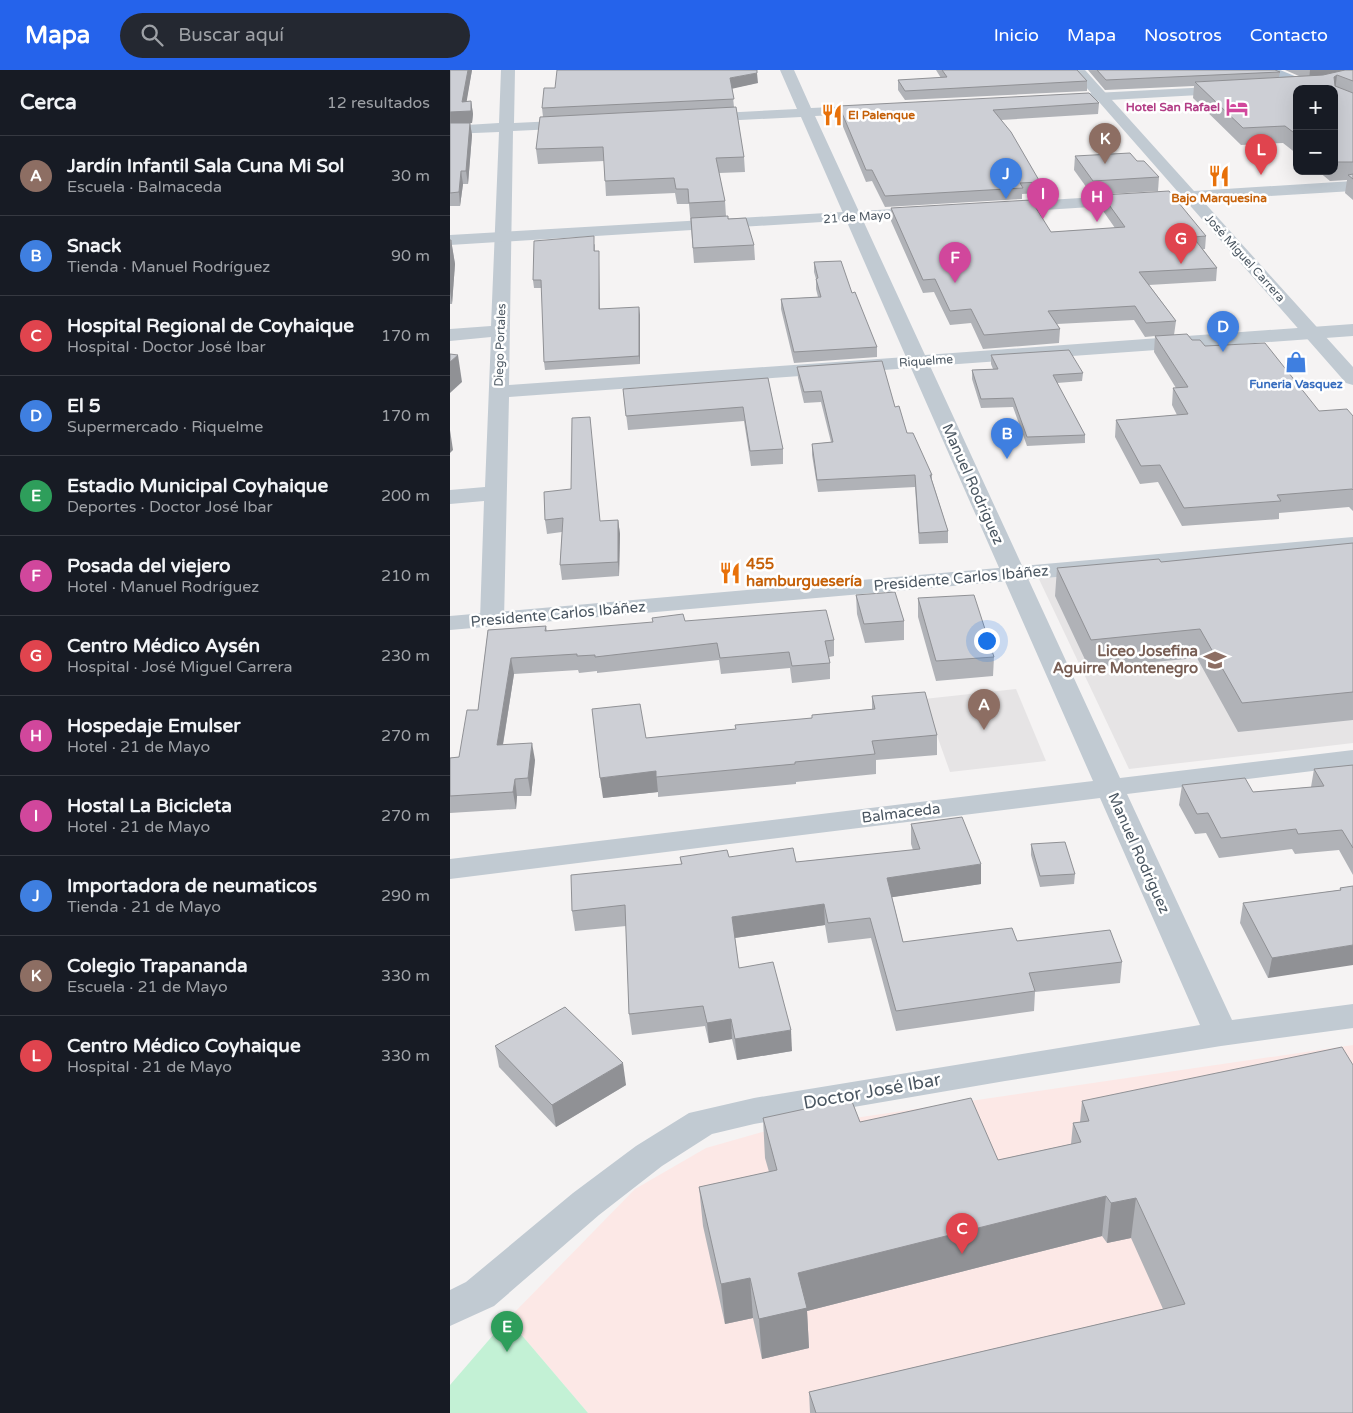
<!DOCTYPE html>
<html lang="es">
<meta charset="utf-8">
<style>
:root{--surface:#171b24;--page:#242831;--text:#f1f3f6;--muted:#9ea1a6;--line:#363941;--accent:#2563eb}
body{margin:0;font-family:"Varela Round",sans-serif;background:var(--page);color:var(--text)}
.controls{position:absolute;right:15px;top:15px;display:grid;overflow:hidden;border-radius:10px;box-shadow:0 5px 20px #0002}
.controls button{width:45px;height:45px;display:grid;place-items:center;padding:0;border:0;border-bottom:1px solid var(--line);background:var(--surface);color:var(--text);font:25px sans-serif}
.you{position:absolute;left:536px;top:570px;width:18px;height:18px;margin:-12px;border:4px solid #fff;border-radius:50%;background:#1a73e8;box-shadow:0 0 0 8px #1a73e833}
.badge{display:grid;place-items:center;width:32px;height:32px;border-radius:50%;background:var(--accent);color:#fff;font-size:16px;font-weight:700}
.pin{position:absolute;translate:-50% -41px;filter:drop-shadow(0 1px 2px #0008)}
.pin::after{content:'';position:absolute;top:26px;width:18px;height:15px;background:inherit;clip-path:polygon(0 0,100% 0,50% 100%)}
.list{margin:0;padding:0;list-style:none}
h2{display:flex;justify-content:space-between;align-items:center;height:65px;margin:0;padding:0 20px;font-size:21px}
h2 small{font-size:16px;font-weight:400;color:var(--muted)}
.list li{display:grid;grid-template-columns:32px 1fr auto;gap:15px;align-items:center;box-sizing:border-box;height:80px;padding:0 20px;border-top:1px solid var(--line)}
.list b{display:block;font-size:19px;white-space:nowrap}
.list p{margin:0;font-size:16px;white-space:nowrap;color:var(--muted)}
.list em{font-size:16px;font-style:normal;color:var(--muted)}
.icon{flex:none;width:28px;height:28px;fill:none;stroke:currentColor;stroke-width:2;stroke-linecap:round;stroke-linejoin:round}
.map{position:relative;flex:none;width:903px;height:1343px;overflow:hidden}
header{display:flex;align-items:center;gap:30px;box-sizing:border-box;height:70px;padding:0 25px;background:var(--accent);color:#fff}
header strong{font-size:24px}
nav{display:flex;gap:28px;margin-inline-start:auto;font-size:18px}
.search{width:350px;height:45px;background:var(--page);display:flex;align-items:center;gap:12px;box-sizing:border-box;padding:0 18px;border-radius:28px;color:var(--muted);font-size:19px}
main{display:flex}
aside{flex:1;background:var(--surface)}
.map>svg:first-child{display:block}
.education{fill:#e6e4e5}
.medical{fill:#fce8e6}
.green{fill:#c3f1d5}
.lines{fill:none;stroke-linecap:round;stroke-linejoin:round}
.minor{fill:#c1cad2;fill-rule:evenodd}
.tertiary{fill:#c1cad2;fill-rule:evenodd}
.primary{fill:#b3c2d1;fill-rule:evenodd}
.wall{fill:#b0b2b7}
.shaded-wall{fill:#909195}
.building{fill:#cdcfd5;stroke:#909195}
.labels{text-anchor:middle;stroke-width:5;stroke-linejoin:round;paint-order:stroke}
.far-hotel-label{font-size:12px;font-weight:bold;fill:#b23c85;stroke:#fff;text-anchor:end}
.far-food-label{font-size:12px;font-weight:bold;fill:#c56008;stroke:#fff;text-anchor:start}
.far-street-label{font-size:12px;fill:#4a5661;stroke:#fff}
.far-shop-label{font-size:12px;font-weight:bold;fill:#366cbe;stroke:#fff}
.street-label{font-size:15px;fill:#4a5661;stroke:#fff}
.food-label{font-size:15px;font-weight:bold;fill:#c56008;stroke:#fff;text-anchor:start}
.education-label{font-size:15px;font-weight:bold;fill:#785e54;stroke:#fff;text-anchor:end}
.near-street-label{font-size:18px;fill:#4a5661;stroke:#fff}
</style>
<header>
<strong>Mapa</strong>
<div class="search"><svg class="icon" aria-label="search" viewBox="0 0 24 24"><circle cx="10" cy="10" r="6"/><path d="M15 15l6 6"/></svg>Buscar aquí</div>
<nav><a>Inicio</a><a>Mapa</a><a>Nosotros</a><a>Contacto</a></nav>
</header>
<main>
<aside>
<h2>Cerca<small>12 resultados</small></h2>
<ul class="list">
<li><span class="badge" style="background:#8d6e63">A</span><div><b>Jardín Infantil Sala Cuna Mi Sol</b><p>Escuela · Balmaceda</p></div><em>30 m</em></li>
<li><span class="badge" style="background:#3f7fe0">B</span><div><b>Snack</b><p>Tienda · Manuel Rodríguez</p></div><em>90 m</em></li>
<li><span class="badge" style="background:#e0444e">C</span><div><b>Hospital Regional de Coyhaique</b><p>Hospital · Doctor José Ibar</p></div><em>170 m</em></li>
<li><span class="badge" style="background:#3f7fe0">D</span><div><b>El 5</b><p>Supermercado · Riquelme</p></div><em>170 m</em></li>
<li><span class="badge" style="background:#2e9e5b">E</span><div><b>Estadio Municipal Coyhaique</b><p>Deportes · Doctor José Ibar</p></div><em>200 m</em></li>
<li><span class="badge" style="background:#d1479c">F</span><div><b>Posada del viejero</b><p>Hotel · Manuel Rodríguez</p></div><em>210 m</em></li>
<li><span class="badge" style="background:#e0444e">G</span><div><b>Centro Médico Aysén</b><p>Hospital · José Miguel Carrera</p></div><em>230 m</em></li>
<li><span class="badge" style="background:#d1479c">H</span><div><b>Hospedaje Emulser</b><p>Hotel · 21 de Mayo</p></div><em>270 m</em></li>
<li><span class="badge" style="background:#d1479c">I</span><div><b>Hostal La Bicicleta</b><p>Hotel · 21 de Mayo</p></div><em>270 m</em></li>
<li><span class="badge" style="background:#3f7fe0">J</span><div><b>Importadora de neumaticos</b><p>Tienda · 21 de Mayo</p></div><em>290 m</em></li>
<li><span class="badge" style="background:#8d6e63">K</span><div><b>Colegio Trapananda</b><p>Escuela · 21 de Mayo</p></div><em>330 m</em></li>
<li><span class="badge" style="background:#e0444e">L</span><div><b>Centro Médico Coyhaique</b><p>Hospital · 21 de Mayo</p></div><em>330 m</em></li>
</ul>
</aside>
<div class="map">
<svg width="903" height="1343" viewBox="0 0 903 1343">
<rect width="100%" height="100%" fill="#f5f3f3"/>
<g class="education">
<path d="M903,480V673L679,699L588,507Z"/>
<path d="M566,619L596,691L500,702L474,629Z"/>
</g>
<path class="medical" d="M903,975V1343H138L58,1249L185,1119L256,1078L316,1061Z"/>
<path class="green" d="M57,1249H58L138,1343H0V1315Z"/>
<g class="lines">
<g class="minor">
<path d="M51,0H65L64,53L126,50L131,51L133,54L131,57L126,58L63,61L59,315L456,287L351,47L251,52L246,51L244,48L246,45L251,44L347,39L330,0H344L361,38L425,35L432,39L425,43L365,46L475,285L903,254V266L480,296L670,708L903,680V696L677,724L782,950L903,934V958L771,976L555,1011L304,1054L262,1064L212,1096L149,1145L44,1236L0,1256V1220L16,1212L123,1123L186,1076L239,1043L304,1028L750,955L650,728L0,809V789L643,711L461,298L59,327L54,550L51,555L42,557L33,555L30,550L34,431L0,434V420L35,417L41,267L0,271V259L41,256L49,62L0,64V56L49,53Z"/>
<path d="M780,16L785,17L787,20L785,23L606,33L599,29L606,25Z"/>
</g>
<g class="tertiary">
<path d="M621,0H635L744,121L903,111V121L752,130L903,297V315L896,313L736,131L548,143L542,141L540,138L542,135L548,133L728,122Z"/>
<path d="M478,137L484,139L486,142L484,145L0,175V165Z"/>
<path d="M903,467V481L0,560V546Z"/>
</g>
<path class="primary" d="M811,0H830L869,16L871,19H852L813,3Z"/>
</g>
<g class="wall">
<path d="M0,0H22L16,32L21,31L23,44L22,53H20L22,65L18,114H13L10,136H0Z"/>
<path d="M486,0H627L637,11V21L455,30L448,20V10L491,8Z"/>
<path d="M638,0H825L830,2L829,7L849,6L835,0H903V130L895,123L897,110L880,111L868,101H884V19H847V84L833,73L791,75L743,28L744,16L655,20Z"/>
<path d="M308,13L282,18L284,37L294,87L295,102L269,103L275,131L276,146L304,175L305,190L244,193L239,134H227L225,123L156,126L154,91L88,94L86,79L93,47L92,38Z"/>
<path d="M649,33L648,44L551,50L590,112L589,123L572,124V129L435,137L422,111L416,112L389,47V36Z"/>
<path d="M625,86L687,91L709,107L708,121L642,125L624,100Z"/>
<path d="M652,125L756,166L755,179H753L767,198L766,211L699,215L726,251L724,265L742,270L755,276L869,341L903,346V441L899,437L829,443V449L732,456L708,412L690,414L665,367L666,350L727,345L722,335L723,318H726L704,282L705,266L695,267L684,250L607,254L610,259L609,273L533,279L521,253L500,255L484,222L473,223L441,151V138L601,162L665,158L651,138Z"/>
<path d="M0,170H1L5,194L2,234H0Z"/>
<path d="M145,174V181H149V239L190,245V294L95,300L94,292L92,218H84L83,210Z"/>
<path d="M364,192L402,223L427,277V287L344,293L331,239V229L368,227L366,219V209L364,202Z"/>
<path d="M541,285L633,303L632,311L607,313L635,365V373L577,376L563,337L531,338L522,309V300L543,299L541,294Z"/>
<path d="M347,297L445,337L457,363L482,405V410L498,461V473L469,474L465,417L368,422L362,385V374L381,372L371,332L354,333L348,308Z"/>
<path d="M318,308L333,379V394L301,396L294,351L178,360L173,319Z"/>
<path d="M94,422L150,451L168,450L170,464L169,506L112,510L110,495L112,462L97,464L95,450Z"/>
<path d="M903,473V650L788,662L747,588L639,598L605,526L607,498L711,492Z"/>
<path d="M406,525L454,551V570L415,573L407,544Z"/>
<path d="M468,528L544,587L543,606L486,611L468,547Z"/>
<path d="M235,551L384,570V586L379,587L380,593V609L342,613L340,598L271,604L269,590L147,603V601L129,603L128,600L64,604L53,675L85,690L81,726H67L66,739L0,743V688L9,687L28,640L38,560L96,556L97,561Z"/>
<path d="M422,626L487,665V685L426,690V704L346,712V714L208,727V722L153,728L196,668L285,659L362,648V645L422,639Z"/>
<path d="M903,695V805L889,780L845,784L842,779L769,788L756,763L745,764L729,735L732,715L803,722L861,717L864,699Z"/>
<path d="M461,754L531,814L442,827L453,872L567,871L672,892L670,913L585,922L584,941L446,961L421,868L378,873L375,855L285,868L289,898L342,981L287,990L282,969L259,973L255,956L182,965L179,944L176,856L125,861L122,841L231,794L230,787H279L346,792L463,780L461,774Z"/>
<path d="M581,774L625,804L624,814L590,817L581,785Z"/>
<path d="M903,816L818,908L790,853L793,833L890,820V818Z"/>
<path d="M45,976L176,1015L106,1057L49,997Z"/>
<path d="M632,1031L903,1343H360L359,1322L713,1239L681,1168L657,1173L652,1166L357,1241L359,1278L312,1289L303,1248L275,1254L253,1156L249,1117L319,1102L315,1088L313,1048L410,1052L548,1090L621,1074L623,1053L630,1052Z"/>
</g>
<g class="shaded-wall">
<path d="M18,0H22L15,41L21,31L23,44L22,53H20L22,65L18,114L16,101L0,54V42L12,32Z"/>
<path d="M860,0H903L859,10Z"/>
<path d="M307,3L308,13L281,19L280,8Z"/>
<path d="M887,5L885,21L884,7Z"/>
<path d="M11,101L13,114L10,136L9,122Z"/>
<path d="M1,170L5,194L2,234L0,221V186Z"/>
<path d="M149,181V189L150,247L149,239Z"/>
<path d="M189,237L190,245V294L189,286Z"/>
<path d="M8,285L12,312L0,323V292Z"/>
<path d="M0,360L3,380L0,383Z"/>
<path d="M168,450L170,464L169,506L168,492Z"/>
<path d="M61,588L64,604L50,692L47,675Z"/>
<path d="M82,673L85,690L81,726L78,708Z"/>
<path d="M206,701L208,722L153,728L150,708Z"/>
<path d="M65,709L67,726L66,739L63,722Z"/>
<path d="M531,794V814L437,828V808Z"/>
<path d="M374,834L375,855L284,868L282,847Z"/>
<path d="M903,875V895L818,908L822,888Z"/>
<path d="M281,949L282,969L259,973L257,953Z"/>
<path d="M341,960L342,981L287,990L285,969Z"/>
<path d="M173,993L176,1015L106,1057L102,1035Z"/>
<path d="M656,1126L652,1166L357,1241L359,1278L312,1289L309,1249L348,1203Z"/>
<path d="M686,1128L681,1168L657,1173L661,1133Z"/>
<path d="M300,1208L303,1248L275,1254L271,1214Z"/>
</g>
<g class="building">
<path d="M0,0H18L12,32L21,31V41L0,42Z"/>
<path d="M107,0H307V3L280,8L284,29L92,38L94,18H105Z"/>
<path d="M492,0H627L637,11L455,21L448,10L497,7Z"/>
<path d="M647,0H825L830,2L656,10Z"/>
<path d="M895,0H903V11L887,5L884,7L885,16L903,23V92H884V19H847V65L835,56L793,58L745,12L873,5Z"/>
<path d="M639,23L649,33L543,40L561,62L590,112L570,113L573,118L435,126L422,100H416L389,36Z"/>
<path d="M286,37L294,87L266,88L275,131L239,133L238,119H226L224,108L155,111L153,77L86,79L90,47Z"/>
<path d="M0,53H20L16,101H11L9,122L0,123Z"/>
<path d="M680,83L687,91H694L709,107L643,111L625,86Z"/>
<path d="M903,104V109L898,105Z"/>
<path d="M719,121L756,166L743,167L767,198L689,202L726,251L696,253L685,236L598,241L610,259L534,265L521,239L500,241L485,209L473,210L441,138L581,130L601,162L675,157L652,125Z"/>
<path d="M278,146V149L296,148L304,175L243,178L241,148Z"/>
<path d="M144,166V181H149V239L189,237V286L94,292L91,210H83L84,171Z"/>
<path d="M0,170H1L0,186Z"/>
<path d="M391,191L402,223L405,222L427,277L344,282L331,229L371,227L366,209L368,208L364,192Z"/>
<path d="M737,264L742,270H750L755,276L815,273L869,341L897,339L903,346V420L902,419L827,425L831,431L734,438L710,395L691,396L666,350L738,344L723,318L738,317L705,266Z"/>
<path d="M619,280L633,303L603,305L635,365L577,367L563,328L531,329L522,300L548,299L541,285Z"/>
<path d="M0,284L8,285L0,292Z"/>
<path d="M432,291L445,337L449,336L457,363H463L482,405H480L498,461L469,463L465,405L367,410L362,374L383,372L371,321L354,322L347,297Z"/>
<path d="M318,308L333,379L300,381L293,337L176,346L173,319Z"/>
<path d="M140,347L150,451L168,450V492L110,495L113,448L95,450L94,422L121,419L122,348Z"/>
<path d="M903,473V622L792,633L750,559L641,570L607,498L709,489L711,492Z"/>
<path d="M445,522L454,551L414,554L406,525Z"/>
<path d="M524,525L544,587L486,591L468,528Z"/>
<path d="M376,540L384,570L375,571L380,593L342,596L339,582L270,588L267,573L145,587V585L127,586V584L61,588L47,675L82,673L78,708L65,709L63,722L0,726V688L9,687L17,640H28L38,560L96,556L95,561L203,552L202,548L233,544L235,551Z"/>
<path d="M475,622L487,665L422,671L425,684L345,692V694L206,707V701L150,708L142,639L190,634L196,668L286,659L285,655L362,648V645L425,639L422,626Z"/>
<path d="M903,695V778L892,760L848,764L846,759L771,768L758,743L747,744L732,715L795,708L803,722L874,716L864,699Z"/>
<path d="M512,747L531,794L437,808L453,872L562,858L567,871L660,860L672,892L579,903L585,921L446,941L420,848L378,853L374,834L282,847L289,898L323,892L341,960L285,969L281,949L257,953L253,936L179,944L175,835L122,841L121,805L232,794L230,787L277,780L279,787L343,778L346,792L470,779L461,754Z"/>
<path d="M615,772L625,804L590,806L581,774Z"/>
<path d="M903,816V875L822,888L793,833L891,820L890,818Z"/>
<path d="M115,937L173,993L102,1035L45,976Z"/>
<path d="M892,977L903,995V1343H366L359,1322L735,1234L686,1128L661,1133L656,1126L348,1203L357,1238L309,1249L300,1208L271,1214L249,1117L327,1100L313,1048L401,1029L410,1052L521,1028L548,1090L631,1072L623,1053L639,1051L632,1031Z"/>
</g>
<defs>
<g id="hotel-bare" transform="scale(1.725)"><path d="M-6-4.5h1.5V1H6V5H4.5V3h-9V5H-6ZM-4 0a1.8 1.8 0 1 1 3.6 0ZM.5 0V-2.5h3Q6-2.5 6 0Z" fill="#d1479c" stroke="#fff" stroke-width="2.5" paint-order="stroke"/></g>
<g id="restaurant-bare" transform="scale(1.725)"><path d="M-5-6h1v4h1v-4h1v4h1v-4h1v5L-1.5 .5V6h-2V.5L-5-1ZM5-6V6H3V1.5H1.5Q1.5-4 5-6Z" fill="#e8710a" stroke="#fff" stroke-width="2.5" paint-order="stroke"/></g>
<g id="shop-bare" transform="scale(1.725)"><path d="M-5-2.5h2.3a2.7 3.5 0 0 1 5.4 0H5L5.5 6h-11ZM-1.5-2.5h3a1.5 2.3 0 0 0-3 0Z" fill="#3f7fe0" stroke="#fff" stroke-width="2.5" paint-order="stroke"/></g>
<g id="school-bare" transform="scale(1.725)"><path d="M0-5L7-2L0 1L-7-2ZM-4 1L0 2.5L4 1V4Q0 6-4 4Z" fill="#8d6e63" stroke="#fff" stroke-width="2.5" paint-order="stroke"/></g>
</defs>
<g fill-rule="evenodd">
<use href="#hotel-bare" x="787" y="37"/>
<use href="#restaurant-bare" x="382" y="45"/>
<use href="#restaurant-bare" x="769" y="106"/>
<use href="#shop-bare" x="846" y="292"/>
<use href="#restaurant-bare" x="280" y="503"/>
<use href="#school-bare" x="765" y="590"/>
</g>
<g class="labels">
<g class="far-hotel-label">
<text x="770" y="41">Hotel San Rafael</text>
</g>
<g class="far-food-label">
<text x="398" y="49">El Palenque</text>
<text x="769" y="132" text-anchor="middle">Bajo Marquesina</text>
</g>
<g class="far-street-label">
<text transform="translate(407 147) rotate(-4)" y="4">21 de Mayo</text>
<text transform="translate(795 188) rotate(48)" y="4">José Miguel Carrera</text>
<text transform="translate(50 275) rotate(-88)" y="4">Diego Portales</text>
<text transform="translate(476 291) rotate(-4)" y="4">Riquelme</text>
</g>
<g class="far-shop-label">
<text x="846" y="318">Funeria Vasquez</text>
</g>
<g class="street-label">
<text transform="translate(523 414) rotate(66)" y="5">Manuel Rodríguez</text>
<text transform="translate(511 508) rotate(-5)" y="5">Presidente Carlos Ibáñez</text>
<text transform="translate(108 544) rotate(-5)" y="5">Presidente Carlos Ibáñez</text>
<text transform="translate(451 743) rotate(-7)" y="5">Balmaceda</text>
<text transform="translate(689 783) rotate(66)" y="5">Manuel Rodríguez</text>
</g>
<g class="food-label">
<text x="296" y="499">455<tspan x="296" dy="17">hamburguesería</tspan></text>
</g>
<g class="education-label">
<text x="748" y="586">Liceo Josefina<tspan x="748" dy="17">Aguirre Montenegro</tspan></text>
</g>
<g class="near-street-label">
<text transform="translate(422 1021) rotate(-10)" y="6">Doctor José Ibar</text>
</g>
</g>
</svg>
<div class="controls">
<button>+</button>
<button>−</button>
</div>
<div class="you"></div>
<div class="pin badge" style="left:534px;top:660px;background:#8d6e63">A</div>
<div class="pin badge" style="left:557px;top:389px;background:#3f7fe0">B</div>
<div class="pin badge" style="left:512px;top:1184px;background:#e0444e">C</div>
<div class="pin badge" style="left:773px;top:282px;background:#3f7fe0">D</div>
<div class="pin badge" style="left:57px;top:1282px;background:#2e9e5b">E</div>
<div class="pin badge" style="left:505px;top:213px;background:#d1479c">F</div>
<div class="pin badge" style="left:731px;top:194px;background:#e0444e">G</div>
<div class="pin badge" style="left:647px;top:152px;background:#d1479c">H</div>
<div class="pin badge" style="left:593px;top:149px;background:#d1479c">I</div>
<div class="pin badge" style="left:556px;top:129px;background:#3f7fe0">J</div>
<div class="pin badge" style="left:655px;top:94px;background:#8d6e63">K</div>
<div class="pin badge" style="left:811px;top:105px;background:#e0444e">L</div>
</div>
</main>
